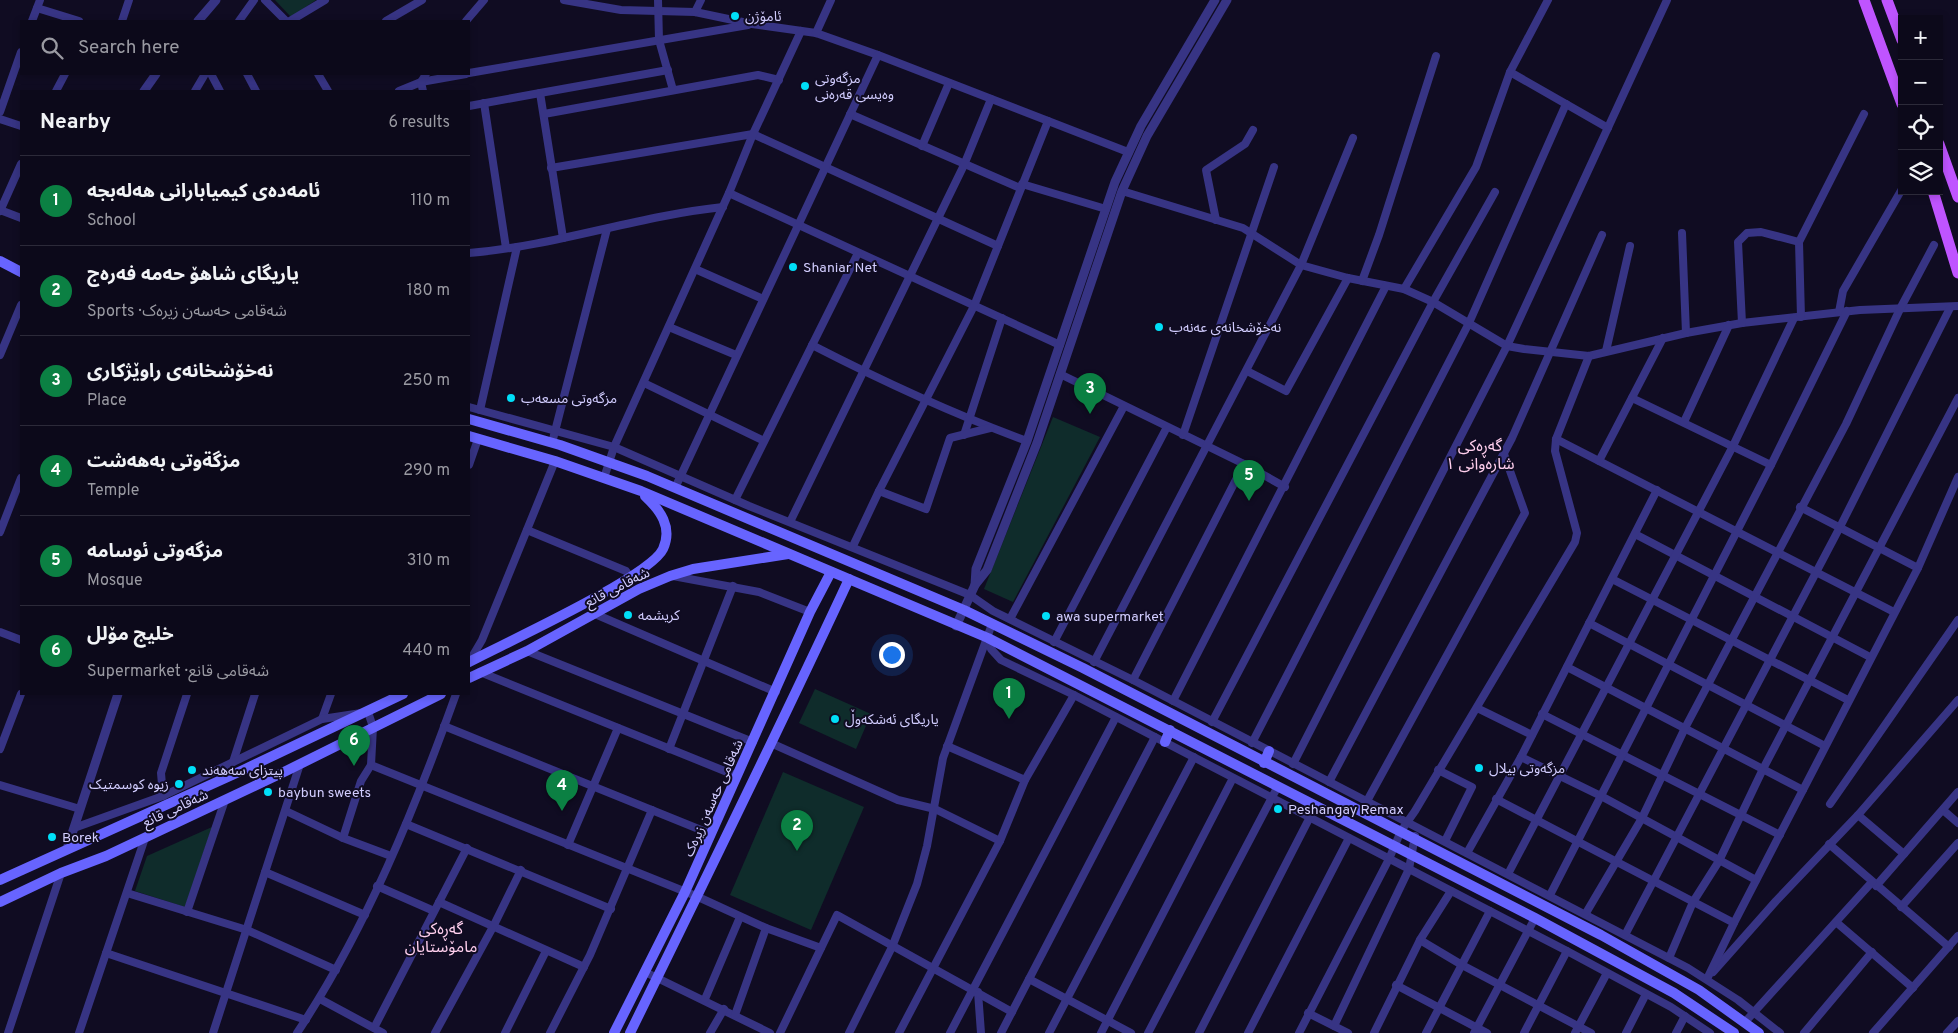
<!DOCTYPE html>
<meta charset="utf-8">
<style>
:root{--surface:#0c091a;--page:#1a1727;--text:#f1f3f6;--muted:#9a9aa2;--line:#2c2a39;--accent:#0b8043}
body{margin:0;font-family:Overpass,"Noto Sans Arabic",sans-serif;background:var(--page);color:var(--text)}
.controls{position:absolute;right:15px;top:15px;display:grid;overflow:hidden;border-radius:0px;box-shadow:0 2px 8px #0003}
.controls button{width:45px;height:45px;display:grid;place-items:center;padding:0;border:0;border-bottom:1px solid var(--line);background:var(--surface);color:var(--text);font:25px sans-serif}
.you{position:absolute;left:891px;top:654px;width:18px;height:18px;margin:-12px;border:4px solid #fff;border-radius:50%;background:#1a73e8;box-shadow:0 0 0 8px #1a73e833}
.badge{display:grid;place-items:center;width:32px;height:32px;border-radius:50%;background:var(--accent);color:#fff;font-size:16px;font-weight:700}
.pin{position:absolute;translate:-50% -41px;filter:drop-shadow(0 1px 2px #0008)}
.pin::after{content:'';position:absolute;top:26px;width:18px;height:15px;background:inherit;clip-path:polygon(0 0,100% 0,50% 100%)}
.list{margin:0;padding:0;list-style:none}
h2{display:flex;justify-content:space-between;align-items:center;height:65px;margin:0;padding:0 20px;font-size:21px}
h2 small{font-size:16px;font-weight:400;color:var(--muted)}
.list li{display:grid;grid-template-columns:32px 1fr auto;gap:15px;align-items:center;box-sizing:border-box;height:90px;padding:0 20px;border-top:1px solid var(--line)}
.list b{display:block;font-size:19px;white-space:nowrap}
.list p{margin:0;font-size:16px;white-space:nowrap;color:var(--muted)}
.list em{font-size:16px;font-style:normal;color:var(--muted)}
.icon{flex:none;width:28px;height:28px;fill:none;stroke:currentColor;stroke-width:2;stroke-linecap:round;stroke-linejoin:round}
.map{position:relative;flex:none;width:1958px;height:1033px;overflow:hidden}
.search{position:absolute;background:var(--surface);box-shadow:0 2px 8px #0003;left:20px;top:20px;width:450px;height:55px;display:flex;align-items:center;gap:12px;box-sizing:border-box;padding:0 18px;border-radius:0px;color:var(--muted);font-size:19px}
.panel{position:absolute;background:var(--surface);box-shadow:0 2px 8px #0003;left:20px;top:90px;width:450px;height:605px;border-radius:0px}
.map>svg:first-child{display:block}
.green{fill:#0f2c2b}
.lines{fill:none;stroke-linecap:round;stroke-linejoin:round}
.minor{stroke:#373484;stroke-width:8}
.tertiary{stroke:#373484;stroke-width:9}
.secondary{stroke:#6764ff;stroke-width:10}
.primary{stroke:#bf54ff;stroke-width:11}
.poi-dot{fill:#00dff8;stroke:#100c22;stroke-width:2}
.labels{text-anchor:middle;stroke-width:4;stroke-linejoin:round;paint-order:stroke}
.poi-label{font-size:14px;fill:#d2cdff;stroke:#100c22;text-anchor:start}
.street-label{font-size:14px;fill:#d2cdff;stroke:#100c22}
.quarter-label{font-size:16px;fill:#ffcfed;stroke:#100c22}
</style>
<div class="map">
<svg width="1958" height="1033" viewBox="0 0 1958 1033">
<rect width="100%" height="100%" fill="#100c22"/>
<g class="green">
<path d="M275,0H316L291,17Z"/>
<path d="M1053,417L1100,437L1013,602L984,589Z"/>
<path d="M815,689L871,714L856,749L799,723Z"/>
<path d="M783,772L864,807L811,930L730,895Z"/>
<path d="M212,827L185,907L135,891L147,856Z"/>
</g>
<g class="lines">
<g class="minor">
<path d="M265,0L286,21"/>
<path d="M564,0L621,10L695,12L752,24L816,33L878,55L1128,152"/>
<path d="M658,0L659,40L673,90"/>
<path d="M37,8L79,21"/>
<path d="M695,12L701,0"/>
<path d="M32,21L40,0"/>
<path d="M122,21L129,0"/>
<path d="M239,21L254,0"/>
<path d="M290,21L325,0"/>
<path d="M386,21L422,0"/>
<path d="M466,21L484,0"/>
<path d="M816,33L831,0"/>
<path d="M1510,72L1608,128"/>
<path d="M469,73L748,25"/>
<path d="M211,74L220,91"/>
<path d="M247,74L256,91"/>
<path d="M318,74L328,91"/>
<path d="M56,91L65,74"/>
<path d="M195,91L205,74"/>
<path d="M399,91L421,82L466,74"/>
<path d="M423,91L421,82L426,74"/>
<path d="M540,93L668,70"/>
<path d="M484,103L506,248"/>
<path d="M469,106L540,93L563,238"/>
<path d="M0,112L21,52"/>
<path d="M544,114L758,75L779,80"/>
<path d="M850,114L1020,188"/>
<path d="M0,119L21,126"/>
<path d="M922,146L949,83"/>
<path d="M551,168L753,134L998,246"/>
<path d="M1022,184L1106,209"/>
<path d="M1122,191L1243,228L1301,265L1348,278L1404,289L1433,302L1507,346L1524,349L1589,356L1686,333L1742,323L1860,310L1958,306"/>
<path d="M729,193L1060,345"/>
<path d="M0,210L21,218"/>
<path d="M0,211L21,164"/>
<path d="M1216,220L1206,170L1245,144L1253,130"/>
<path d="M1682,233L1686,333"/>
<path d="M469,253C555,246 637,216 723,207"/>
<path d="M695,269L763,299"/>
<path d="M1362,281L1379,235L1436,56"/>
<path d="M1404,289L1476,167L1510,72L1548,0"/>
<path d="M1839,312L1843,291L1902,189"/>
<path d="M1801,317L1799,242L1864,114"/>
<path d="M1742,323L1738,242L1747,233L1761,232L1799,242"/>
<path d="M669,327L736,355"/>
<path d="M812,345C882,381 953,414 1027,441"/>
<path d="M1606,351L1630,246"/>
<path d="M0,355L21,305"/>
<path d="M1247,371L1286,391L1348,278"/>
<path d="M1060,374L1244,464L1285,487"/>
<path d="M644,383L764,441"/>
<path d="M1632,398L1771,465"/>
<path d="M469,407L614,447L749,506L970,595L993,611L1133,680L1688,968L1738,1000L1780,1033"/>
<path d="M480,410L517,247"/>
<path d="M1684,422L1729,325"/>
<path d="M964,435L1002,318"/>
<path d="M1183,435L1274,167"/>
<path d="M1556,439L1894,612"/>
<path d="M552,443L607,229"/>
<path d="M1599,461L1663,338"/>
<path d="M469,465L478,439"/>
<path d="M604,478L614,447L729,193L753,134L801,31"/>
<path d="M675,488L878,55"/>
<path d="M879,491L926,509L950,438L990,428"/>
<path d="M735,500L858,253"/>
<path d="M1800,507L1918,568"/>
<path d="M790,522L964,165L991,99"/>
<path d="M527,530L626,571L631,578"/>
<path d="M0,532L21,478"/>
<path d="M1635,534L1870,657"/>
<path d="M853,546L879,491L974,306L1048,121"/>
<path d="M673,576L759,592L810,612"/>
<path d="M1612,579L1848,700"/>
<path d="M595,614L776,692"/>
<path d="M1010,619L1124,406"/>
<path d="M1589,623L1825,746"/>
<path d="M0,632L21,640"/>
<path d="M988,638L991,649L1001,660L1074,695L1567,951L1671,1007L1710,1033"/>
<path d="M1054,642L1167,427"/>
<path d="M527,651L753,742"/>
<path d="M469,662L482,640L555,461"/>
<path d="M1094,662L1301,265L1353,138"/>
<path d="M1567,667L1803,790"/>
<path d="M480,672L737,776"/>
<path d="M1133,680L1244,464"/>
<path d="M1173,701L1386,286"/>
<path d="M1477,708L1532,735"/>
<path d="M1542,714L1780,835"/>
<path d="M322,719L331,694"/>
<path d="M1212,722L1433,302L1495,192"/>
<path d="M444,726L711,834"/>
<path d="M1252,743L1469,323L1566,104"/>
<path d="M773,744L898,800L935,809L1000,841"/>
<path d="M947,746L1025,780"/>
<path d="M0,749L21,694"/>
<path d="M669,749L733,586"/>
<path d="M1521,757L1601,796L1756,880"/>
<path d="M233,762L255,694"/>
<path d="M1293,764L1507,346L1667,0"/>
<path d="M1438,770L1472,787L1445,841"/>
<path d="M1329,782L1512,438L1602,235"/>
<path d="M0,785L80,809"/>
<path d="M163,796L161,773L187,694"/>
<path d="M1496,799L1734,923"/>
<path d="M1367,801L1525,513L1504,454"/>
<path d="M1830,804L1958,620"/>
<path d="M1943,810L1958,823"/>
<path d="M286,811L343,838L391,856"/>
<path d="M1858,815L1904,854"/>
<path d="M406,824L611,909"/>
<path d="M74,828L163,796L322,719L368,712L373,727L371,765L696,896L766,928L821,948"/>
<path d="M343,838L361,781L371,765"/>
<path d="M1829,844L1949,947"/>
<path d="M568,845L618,728"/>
<path d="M1467,853L1521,757L1657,490"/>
<path d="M265,872L365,915"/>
<path d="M1508,874L1733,446L1794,318"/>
<path d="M377,886L434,911"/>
<path d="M1876,886L1958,792"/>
<path d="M127,893L247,930L336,970"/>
<path d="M1550,895L1771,465L1847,311"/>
<path d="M439,902L584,967"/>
<path d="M1901,907L1958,843"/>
<path d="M187,912L225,800"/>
<path d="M1586,913L1642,818L1685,728L1846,424L1900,309L1934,245"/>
<path d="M1836,922L1913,988"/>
<path d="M1625,935L1840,527L1950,308"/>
<path d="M1420,940L1462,965L1591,1033"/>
<path d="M106,953L306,1020"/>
<path d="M1669,958L1693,902L1719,861L1763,769L1958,398"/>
<path d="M1713,972L1776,901L1858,815L1958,700"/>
<path d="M647,973L770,1033"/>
<path d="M1029,979L1131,1033"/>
<path d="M1707,979L1734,923L1918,568L1958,477"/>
<path d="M1396,985L1487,1033"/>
<path d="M978,992L981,1033"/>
<path d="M320,999L383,1033"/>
<path d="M705,999L740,917"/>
<path d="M1308,1013L1348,1033"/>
<path d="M735,1015L766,928"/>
<path d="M1745,1022L1872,882"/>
<path d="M1334,1026L1409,869L1415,836"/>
<path d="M374,1028L467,848"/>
<path d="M8,1033L61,873"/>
<path d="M79,1033L145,838"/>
<path d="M213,1033L300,764"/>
<path d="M297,1033C366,929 414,811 456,694"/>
<path d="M435,1033L494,925L521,870"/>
<path d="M505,1033L546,951"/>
<path d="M550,1033L590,955L652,810"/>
<path d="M710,1033L724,1009"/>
<path d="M780,1033L837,915L1012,1012"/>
<path d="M849,1033L892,947L917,884L927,846L943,758L992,624"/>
<path d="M899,1033L1000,841L1025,780L1074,695"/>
<path d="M950,1033L1116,717"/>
<path d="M1001,1033L1155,737"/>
<path d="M1049,1033L1194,757"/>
<path d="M1101,1033L1233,778"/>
<path d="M1148,1033L1278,786"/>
<path d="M1199,1033L1310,817"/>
<path d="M1248,1033L1349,838"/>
<path d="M1299,1033L1389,859L1401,831L1415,811L1575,542L1577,533L1555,451L1556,439L1589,356"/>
<path d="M1374,1033L1420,940L1451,891"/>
<path d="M1426,1033L1490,911"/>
<path d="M1474,1033L1535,918"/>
<path d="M1524,1033L1567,951"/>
<path d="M1575,1033L1607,973"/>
<path d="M1626,1033L1646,994"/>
<path d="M1676,1033L1685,1016"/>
<path d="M1804,1033L1872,952"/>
<path d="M1873,1033L1958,936"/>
<path d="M1947,1033L1958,1021"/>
</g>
<g class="tertiary">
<path d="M198,21L216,0"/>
<path d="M144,91L156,74"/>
<path d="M975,585L976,569L1027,441L1115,182L1141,126L1215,0"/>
<path d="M956,626L975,585L987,570L1037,443L1122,191L1147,136L1227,0"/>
<path d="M67,849L118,694"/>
</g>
<g class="secondary">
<path d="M0,261L21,272"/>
<path d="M469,419L560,445L647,476L964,610L1083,668L1601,935L1699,990L1759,1033"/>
<path d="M469,436L555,461L641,491L988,638L1535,918L1674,993L1734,1033"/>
<path d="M469,662C503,644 650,577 663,549C673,527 660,510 645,496"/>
<path d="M469,678L527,651L639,589L670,576L693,569L788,554"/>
<path d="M1165,742L1170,730"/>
<path d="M1264,763L1269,751"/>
<path d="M0,880L241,771L403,694"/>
<path d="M0,902L61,873L106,856L286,771L441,694"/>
<path d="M614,1033L685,892L810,612L831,572"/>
<path d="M630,1033C704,882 778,732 849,579"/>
</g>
<g class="primary">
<path d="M1864,0L1902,104"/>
<path d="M1887,0L1902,40"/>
<path d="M1939,144L1958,197"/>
<path d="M1933,191L1958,273"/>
</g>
</g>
<g class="poi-dot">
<circle cx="735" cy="16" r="5"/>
<circle cx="805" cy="86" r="5"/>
<circle cx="793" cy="267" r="5"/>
<circle cx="1159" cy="327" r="5"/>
<circle cx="511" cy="398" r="5"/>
<circle cx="628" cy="615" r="5"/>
<circle cx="1046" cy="616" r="5"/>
<circle cx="835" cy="719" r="5"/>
<circle cx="1479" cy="768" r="5"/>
<circle cx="192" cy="770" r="5"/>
<circle cx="179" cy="784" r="5"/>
<circle cx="268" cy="792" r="5"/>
<circle cx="1278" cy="809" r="5"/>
<circle cx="52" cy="837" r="5"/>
</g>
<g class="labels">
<g class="poi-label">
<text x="745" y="21">ئامۆژن</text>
<text x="815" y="83">مزگەوتی<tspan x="815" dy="16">وەیسی قەرەنی</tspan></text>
<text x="803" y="272">Shaniar Net</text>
<text x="1169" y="332">نەخۆشخانەی عەنەب</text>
<text x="521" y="403">مزگەوتی مسعەب</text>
<text x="638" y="620">کریشمە</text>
<text x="1056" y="621">awa supermarket</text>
<text x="845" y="724">یاریگای ئەشکەوڵ</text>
<text x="1489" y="773">مزگەوتی بیلال</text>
<text x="202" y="775">پیتزای سەهەند</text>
<text x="169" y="789" text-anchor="end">زیوە کوسمتیک</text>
<text x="278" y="797">baybun sweets</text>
<text x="1288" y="814">Peshangay Remax</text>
<text x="62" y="842">Borek</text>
</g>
<g class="street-label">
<text transform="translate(617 587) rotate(-27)" y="5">شەقامی قانع</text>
<text transform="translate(713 798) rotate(-66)" y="5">شەقامی حەسەن زیرەک</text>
<text transform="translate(175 808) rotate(-25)" y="5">شەقامی قانع</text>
</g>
<g class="quarter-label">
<text x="1480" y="451">گەڕەکی<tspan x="1480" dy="18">شارەوانی ١</tspan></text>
<text x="441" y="934">گەڕەکی<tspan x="441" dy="18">مامۆستایان</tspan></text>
</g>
</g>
</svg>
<div class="controls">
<button>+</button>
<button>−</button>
<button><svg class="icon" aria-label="locate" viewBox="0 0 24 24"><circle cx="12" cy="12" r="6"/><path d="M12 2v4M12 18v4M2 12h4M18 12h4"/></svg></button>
<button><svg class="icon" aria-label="layers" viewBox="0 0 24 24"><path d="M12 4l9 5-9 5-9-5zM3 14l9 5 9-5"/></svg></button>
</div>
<div class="you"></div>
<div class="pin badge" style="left:1009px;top:719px">1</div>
<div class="pin badge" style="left:797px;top:851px">2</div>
<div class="pin badge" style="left:1090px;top:414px">3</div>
<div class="pin badge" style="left:562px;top:811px">4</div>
<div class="pin badge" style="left:1249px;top:501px">5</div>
<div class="pin badge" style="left:354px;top:766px">6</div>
<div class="search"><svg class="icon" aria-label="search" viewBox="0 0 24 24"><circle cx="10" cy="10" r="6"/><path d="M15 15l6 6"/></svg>Search here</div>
<section class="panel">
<h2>Nearby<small>6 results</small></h2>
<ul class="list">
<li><span class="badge">1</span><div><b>ئامەدەی کیمیابارانی هەلەبجە</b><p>School</p></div><em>110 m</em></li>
<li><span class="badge">2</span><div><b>یاریگای شاهۆ حەمە فەرەج</b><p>Sports · شەقامی حەسەن زیرەک</p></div><em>180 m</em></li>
<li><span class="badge">3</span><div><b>نەخۆشخانەی راوێژکاری</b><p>Place</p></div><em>250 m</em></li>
<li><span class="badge">4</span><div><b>مزگةوتى بەھەشت</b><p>Temple</p></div><em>290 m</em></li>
<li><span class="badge">5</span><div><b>مزگەوتی ئوسامە</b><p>Mosque</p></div><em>310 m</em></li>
<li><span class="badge">6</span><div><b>خلیج مۆلل</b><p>Supermarket · شەقامی قانع</p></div><em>440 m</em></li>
</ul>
</section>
</div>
